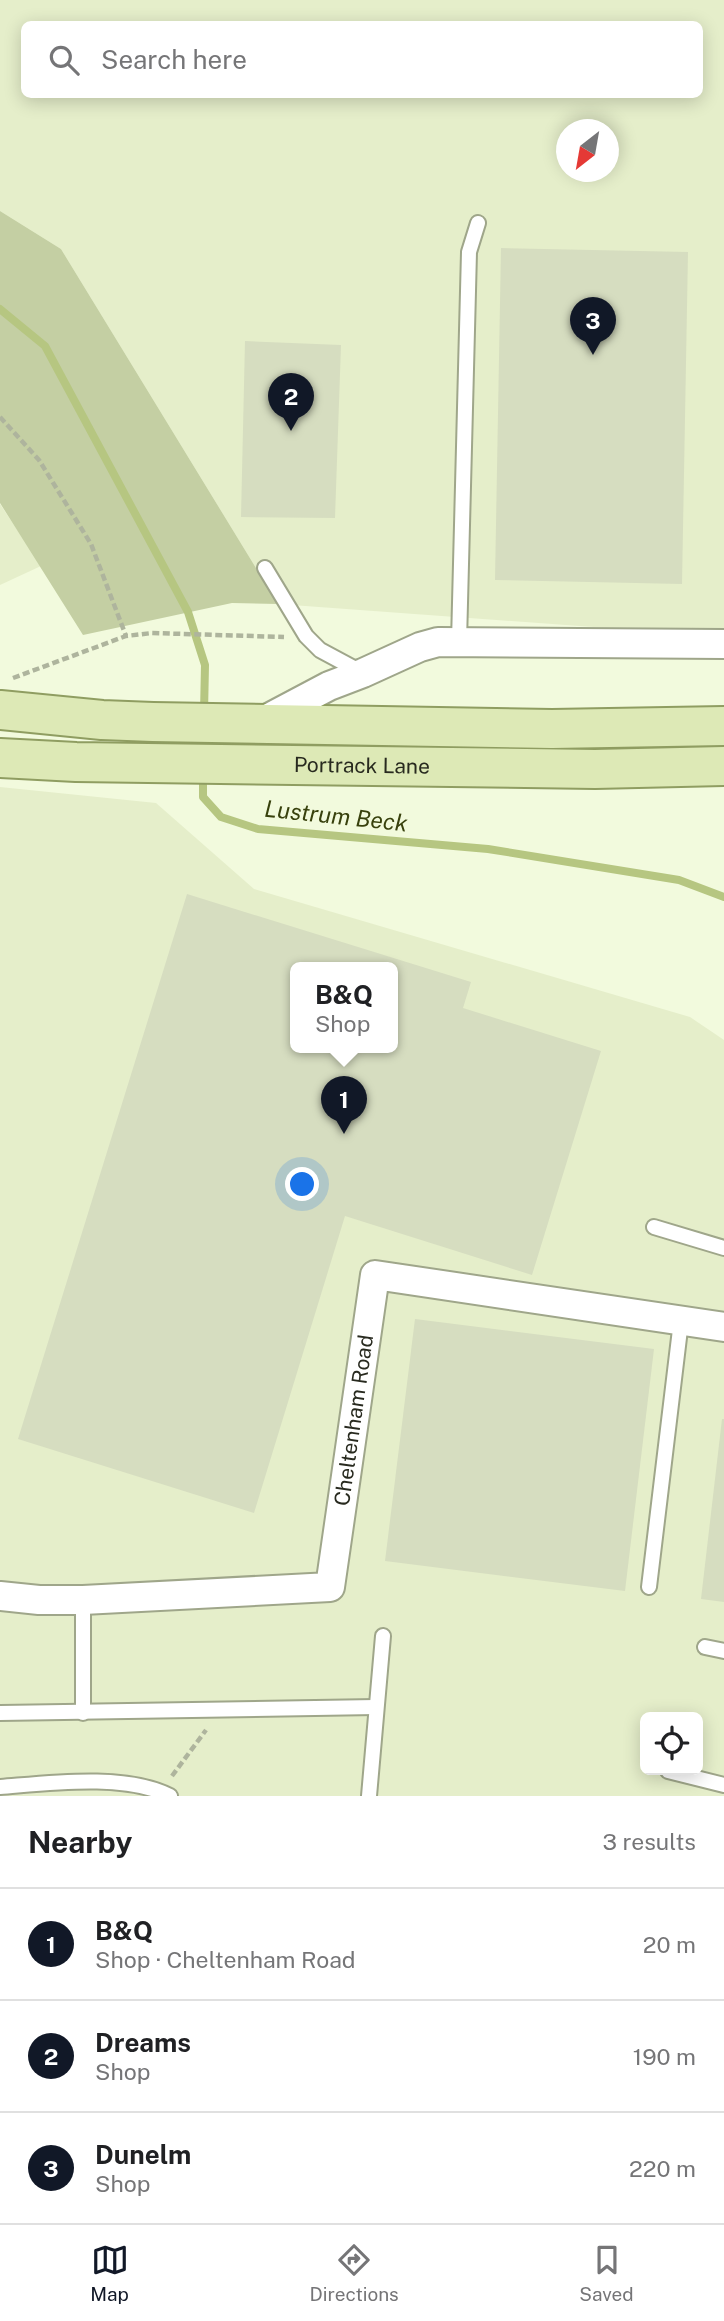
<!DOCTYPE html>
<meta charset="utf-8">
<style>
:root{--surface:#fff;--page:#f2f2f2;--text:#202124;--muted:#757577;--line:#e0e0e0;--accent:#111827}
body{margin:0;font-family:"Public Sans",sans-serif;background:var(--page);color:var(--text)}
.controls{position:absolute;right:21px;bottom:21px;display:grid;overflow:hidden;border-radius:10px;box-shadow:0 4px 18px #0003}
.controls button{width:63px;height:63px;display:grid;place-items:center;padding:0;border:0;border-bottom:2px solid var(--line);background:var(--surface);color:var(--text);font:35px sans-serif}
.compass{position:absolute;left:556px;top:119px;width:63px;height:63px;border-radius:50%;background:var(--surface);box-shadow:0 4px 18px #0003;rotate:211deg}
.you{position:absolute;left:303px;top:1185px;width:24px;height:24px;margin:-18px;border:5px solid #fff;border-radius:50%;background:#1a73e8;box-shadow:0 0 0 10px #1a73e833}
.badge{display:grid;place-items:center;width:46px;height:46px;border-radius:50%;background:var(--accent);color:#fff;font-size:23px;font-weight:700}
.pin{position:absolute;translate:-50% -58px;filter:drop-shadow(0 2px 4px #0008)}
.pin::after{content:'';position:absolute;top:37px;width:24px;height:21px;background:inherit;clip-path:polygon(0 0,100% 0,50% 100%)}
.popup{position:absolute;left:290px;top:962px;width:108px;height:91px;box-sizing:border-box;display:grid;place-content:center;border-radius:10px;background:var(--surface);filter:drop-shadow(0 2px 5px #0005);font-size:23px;white-space:nowrap;color:var(--muted)}
.popup b{font-size:26px;color:var(--text)}
.popup::after{content:'';position:absolute;left:50%;top:100%;margin-left:-14px;border:14px solid transparent;border-top-color:var(--surface)}
.list{margin:0;padding:0;list-style:none}
h2{display:flex;justify-content:space-between;align-items:center;height:91px;margin:0;padding:0 28px;font-size:30px}
h2 small{font-size:23px;font-weight:400;color:var(--muted)}
.list li{display:grid;grid-template-columns:46px 1fr auto;gap:21px;align-items:center;box-sizing:border-box;height:112px;padding:0 28px;border-top:2px solid var(--line)}
.list b{display:block;font-size:26px;white-space:nowrap}
.list p{margin:0;font-size:23px;white-space:nowrap;color:var(--muted)}
.list em{font-size:23px;font-style:normal;color:var(--muted)}
.icon{flex:none;width:38px;height:38px;fill:none;stroke:currentColor;stroke-width:2;stroke-linecap:round;stroke-linejoin:round}
.map{position:relative;flex:none;width:724px;height:1796px;overflow:hidden}
.search{position:absolute;background:var(--surface);box-shadow:0 4px 18px #0003;left:21px;right:21px;top:21px;height:77px;display:flex;align-items:center;gap:18px;box-sizing:border-box;padding:0 24px;border-radius:10px;color:var(--muted);font-size:26px}
.sheet{height:427px;background:var(--surface)}
nav{display:flex;justify-content:space-around;align-items:center;box-sizing:border-box;height:98px;border-top:2px solid var(--line);background:var(--surface);font-size:19px;color:var(--muted)}
nav a{display:grid;justify-items:center;gap:4px}
nav .on{color:var(--accent)}
.map>svg:first-child{display:block}
.built{fill:#e5eeca;fill-rule:evenodd}
.green{fill:#c4cfa3}
.lines{fill:none;stroke-linecap:round;stroke-linejoin:round}
.stream{stroke:#b6c681;stroke-width:8}
.building{fill:#d6ddc0;fill-rule:evenodd}
.service-casing{stroke:#9fa68a;stroke-width:18}
.minor-casing{stroke:#9fa68a;stroke-width:32}
.primary-casing{stroke:#8f9d61;stroke-width:42}
.path{stroke:#aeb49d;stroke-width:4.5;stroke-dasharray:7 3.5;stroke-linecap:butt}
.service{stroke:#fff;stroke-width:14}
.minor{stroke:#fff;stroke-width:28}
.primary{stroke:#dde9b6;stroke-width:38}
.labels{text-anchor:middle;stroke-width:5;stroke-linejoin:round;paint-order:stroke}
.street-label{font-size:21px;fill:#282a1f;stroke:#f2fadd}
.water-label{font-size:23px;font-style:italic;fill:#38410d;stroke:#f2fadd}
</style>
<div class="map">
<svg width="724" height="1796" viewBox="0 0 724 1796">
<rect width="100%" height="100%" fill="#f2fadd"/>
<g class="built">
<path d="M0,0H724V628H607L278,604L61,249L0,211ZM24,24H700V94H24ZM566,130H608V172H566Z"/>
<path d="M0,504L41,566L0,585Z"/>
<path d="M0,787L156,803L254,889L690,1017L724,1040V1796H0ZM295,968H393V1048H295ZM645,1717H698V1770H645Z"/>
</g>
<path class="green" d="M0,211L61,249L278,604L232,603L83,635L0,503Z"/>
<g class="lines">
<g class="stream">
<path d="M0,309L45,346L188,612L205,665L204,713"/>
<path d="M203,775V797L221,817L258,829L488,849L679,880L724,897"/>
</g>
</g>
<g class="building">
<path d="M501,248L688,252L682,584L495,580Z"/>
<path d="M245,341L341,345L335,518L241,517Z"/>
<path d="M187,894L471,982L463,1008L601,1051L532,1275L345,1216L254,1513L18,1439ZM295,968H393V1048H295Z"/>
<path d="M415,1319L654,1349L625,1591L385,1561Z"/>
<path d="M722,1419H724V1602L701,1599Z"/>
</g>
<g class="lines">
<g class="service-casing">
<g id="service">
<path d="M265,568L306,636L320,650L361,672"/>
<path d="M459,642L469,252L478,223"/>
<path d="M654,1227L724,1248"/>
<path d="M649,1587L681,1321"/>
<path d="M83,1600V1713"/>
<path d="M705,1647L724,1651"/>
<path d="M0,1713L376,1707"/>
<path d="M668,1771L724,1785"/>
<path d="M0,1787C50,1783 125,1773 170,1796"/>
<path d="M369,1796L383,1636"/>
</g>
</g>
<g class="minor-casing">
<g id="minor">
<path d="M261,722L329,686L363,673L420,647L438,642L724,644"/>
<path id="s1" d="M0,1596L39,1600H83L330,1587L375,1275L724,1327"/>
</g>
</g>
<g class="primary-casing">
<g id="primary">
<path d="M0,710L102,720L153,722L552,729L724,726"/>
<path id="s2" d="M0,758L76,762L595,769L724,766"/>
</g>
</g>
<g class="path">
<path d="M0,417L39,460L91,544L126,636"/>
<path d="M13,678L126,636L152,633L284,637"/>
<path d="M172,1776L206,1730"/>
</g>
<use href="#service" class="service"/>
<use href="#minor" class="minor"/>
<use href="#primary" class="primary"/>
</g>
<g class="labels">
<g class="street-label">
<text dy="7" stroke="none"><textPath href="#s2" startOffset="362">Portrack Lane</textPath></text>
<text dy="7" stroke="none"><textPath href="#s1" startOffset="499">Cheltenham Road</textPath></text>
</g>
<g class="water-label">
<text transform="translate(336 816) rotate(6)" y="8">Lustrum Beck</text>
</g>
</g>
</svg>
<div class="controls">
<button><svg class="icon" aria-label="locate" viewBox="0 0 24 24"><circle cx="12" cy="12" r="6"/><path d="M12 2v4M12 18v4M2 12h4M18 12h4"/></svg></button>
</div>
<svg class="compass" viewBox="-18 -18 36 36"><path d="M0-13l5 13h-10z" fill="#e53935"/><path d="M0 13l5-13h-10z" fill="#757577"/></svg>
<div class="you"></div>
<div class="pin badge" style="left:344px;top:1134px">1</div>
<div class="popup"><b>B&amp;Q</b>Shop</div>
<div class="pin badge" style="left:291px;top:431px">2</div>
<div class="pin badge" style="left:593px;top:355px">3</div>
<div class="search"><svg class="icon" aria-label="search" viewBox="0 0 24 24"><circle cx="10" cy="10" r="6"/><path d="M15 15l6 6"/></svg>Search here</div>
</div>
<section class="sheet">
<h2>Nearby<small>3 results</small></h2>
<ul class="list">
<li><span class="badge">1</span><div><b>B&amp;Q</b><p>Shop · Cheltenham Road</p></div><em>20 m</em></li>
<li><span class="badge">2</span><div><b>Dreams</b><p>Shop</p></div><em>190 m</em></li>
<li><span class="badge">3</span><div><b>Dunelm</b><p>Shop</p></div><em>220 m</em></li>
</ul>
</section>
<nav>
<a class="on"><svg class="icon" aria-label="map" viewBox="0 0 24 24"><path d="M3 6l6-2 6 2 6-2v14l-6 2-6-2-6 2zM9 4v14M15 6v14"/></svg>Map</a>
<a><svg class="icon" aria-label="directions" viewBox="0 0 24 24"><path d="M12 3l9 9-9 9-9-9zM9 14v-3h6M13 9l2 2-2 2"/></svg>Directions</a>
<a><svg class="icon" aria-label="saved" viewBox="0 0 24 24"><path d="M7 4h10v16l-5-4-5 4z"/></svg>Saved</a>
</nav>
